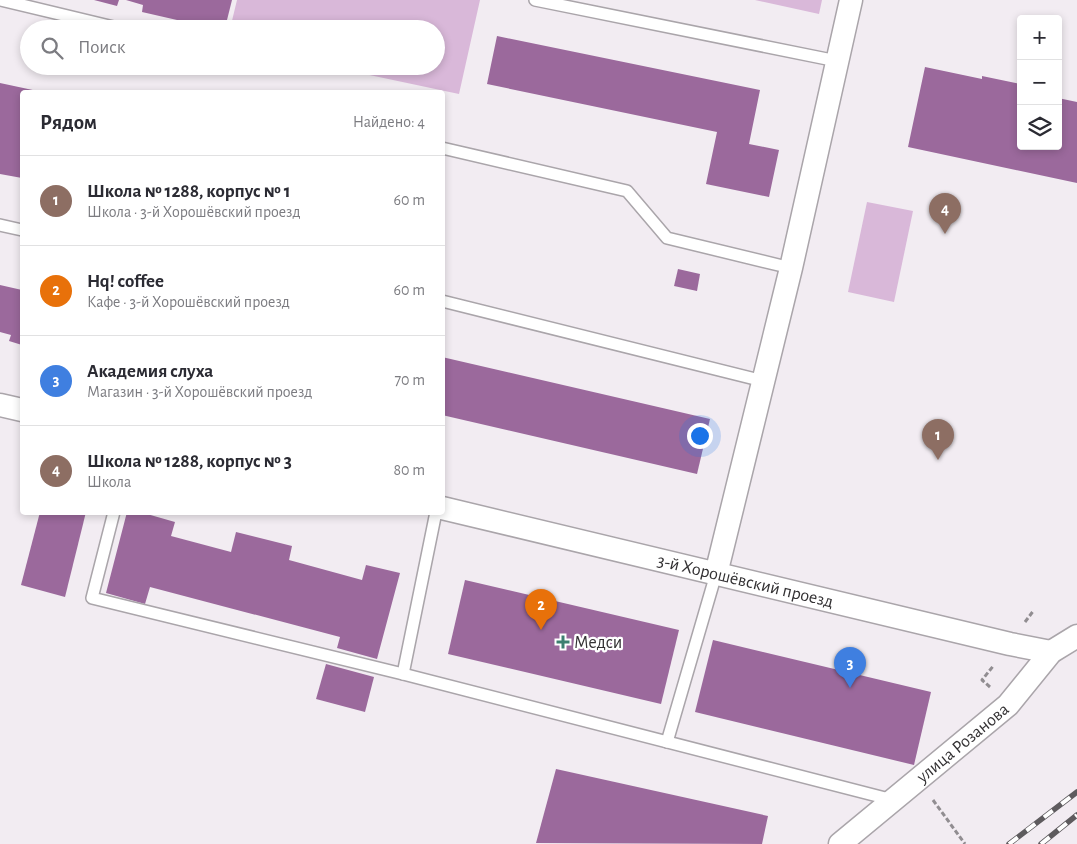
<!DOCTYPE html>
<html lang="ru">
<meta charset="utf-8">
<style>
:root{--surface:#fff;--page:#f7f7f7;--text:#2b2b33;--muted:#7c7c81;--line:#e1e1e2;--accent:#0f766e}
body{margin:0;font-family:"Alegreya Sans",sans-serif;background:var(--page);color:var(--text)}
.controls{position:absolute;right:15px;top:15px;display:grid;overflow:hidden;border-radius:5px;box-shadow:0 2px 8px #0003}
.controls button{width:45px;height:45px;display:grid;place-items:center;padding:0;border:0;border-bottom:1px solid var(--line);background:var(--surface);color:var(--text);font:25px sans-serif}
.you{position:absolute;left:699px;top:435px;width:18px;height:18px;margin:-12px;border:4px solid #fff;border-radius:50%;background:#1a73e8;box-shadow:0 0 0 8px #1a73e833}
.badge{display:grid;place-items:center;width:32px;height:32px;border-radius:50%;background:var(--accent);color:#fff;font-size:16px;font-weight:700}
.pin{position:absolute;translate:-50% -41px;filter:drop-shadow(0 1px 2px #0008)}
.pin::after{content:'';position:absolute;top:26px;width:18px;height:15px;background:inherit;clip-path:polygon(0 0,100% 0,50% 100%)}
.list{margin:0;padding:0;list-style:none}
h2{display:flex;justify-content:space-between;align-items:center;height:65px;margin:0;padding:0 20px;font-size:21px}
h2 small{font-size:16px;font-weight:400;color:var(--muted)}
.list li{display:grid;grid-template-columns:32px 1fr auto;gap:15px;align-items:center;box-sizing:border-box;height:90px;padding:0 20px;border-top:1px solid var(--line)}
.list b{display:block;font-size:19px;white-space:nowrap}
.list p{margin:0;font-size:16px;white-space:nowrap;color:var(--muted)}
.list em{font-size:16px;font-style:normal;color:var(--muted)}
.icon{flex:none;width:28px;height:28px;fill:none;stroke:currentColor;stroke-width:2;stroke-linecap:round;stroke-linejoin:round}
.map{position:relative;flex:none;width:1077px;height:844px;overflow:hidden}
.search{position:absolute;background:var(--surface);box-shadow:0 2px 8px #0003;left:20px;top:20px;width:425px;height:55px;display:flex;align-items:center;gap:12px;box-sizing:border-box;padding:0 18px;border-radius:28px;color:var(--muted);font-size:19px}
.panel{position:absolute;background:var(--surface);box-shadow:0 2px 8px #0003;left:20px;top:90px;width:425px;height:425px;border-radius:5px}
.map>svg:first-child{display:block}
.green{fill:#d9b8d9}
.building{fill:#9b699c}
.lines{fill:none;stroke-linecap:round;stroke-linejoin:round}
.service-casing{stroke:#aaa5aa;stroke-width:14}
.minor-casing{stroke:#aaa5aa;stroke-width:25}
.path{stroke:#918d91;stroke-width:3;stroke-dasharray:5 2.5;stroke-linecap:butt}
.service{stroke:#fff;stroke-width:11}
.minor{stroke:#fff;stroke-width:22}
.rail-casing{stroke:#5e5b5e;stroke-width:5.5}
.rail{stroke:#fff;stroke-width:4;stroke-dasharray:11;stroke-linecap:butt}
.poi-dot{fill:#3d7f70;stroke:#fff;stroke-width:2}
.labels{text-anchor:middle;stroke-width:4.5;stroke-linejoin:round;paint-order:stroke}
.street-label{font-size:18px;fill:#333133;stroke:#fff}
.poi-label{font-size:18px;fill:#333133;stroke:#fff;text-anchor:start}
</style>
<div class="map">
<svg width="1077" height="844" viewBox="0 0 1077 844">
<rect width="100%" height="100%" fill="#f2ecf2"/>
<g class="green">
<path d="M237,0H480L459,94L327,66H436V29H230Z"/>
<path d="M755,0H822L819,14Z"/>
<path d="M867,202L913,211L894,302L848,292Z"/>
</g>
<g class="building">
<path d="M94,0H119L117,6Z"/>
<path d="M126,0H232L226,24L213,21L212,28L142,12L143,5Z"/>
<path d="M497,36L760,90L749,144L779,150L769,197L706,184L717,132L487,84Z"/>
<path d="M925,67L982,79V76L1021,84V146H1058V98L1077,102V183L908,147Z"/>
<path d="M0,83L42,92H22V178L0,174Z"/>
<path d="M678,269L700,274L697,291L674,286Z"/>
<path d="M0,285L22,290V345L9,341L11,335L0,332Z"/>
<path d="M442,357L710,419L697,474L442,415Z"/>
<path d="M40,512H86L65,597L21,585Z"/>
<path d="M127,512H140L175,522L171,536L231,552L236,532L292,546L289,560L362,580L366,565L400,573L377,659L337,648L340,637L150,587L145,604L106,593Z"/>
<path d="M465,580L679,630L661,704L448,654Z"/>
<path d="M713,640L931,692L914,765L695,712Z"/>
<path d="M326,664L374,677L365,712L316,699Z"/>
<path d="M556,769L768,816L762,844L536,843Z"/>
</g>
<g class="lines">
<g class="service-casing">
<g id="service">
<path d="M1,0L122,29"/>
<path d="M535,0L837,61"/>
<path d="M442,148L627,191L667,238L791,268"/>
<path d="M0,225L22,230"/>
<path d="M442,301L763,381"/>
<path d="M114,512L92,598L403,674L893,800"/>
<path d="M403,674L436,512"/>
<path d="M667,742L716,574"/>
</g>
</g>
<g class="minor-casing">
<g id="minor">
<path d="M0,405L22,410"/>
<path id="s1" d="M442,508L1010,644L1051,652"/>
<path d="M716,574L791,268L851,0"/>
<path id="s2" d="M840,844L1008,705L1051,652L1077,636"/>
</g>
</g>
<g class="path">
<path d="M1025,622L1034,610"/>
<path d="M990,687L982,680L994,665"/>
<path d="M933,800L965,844"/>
</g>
<use href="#service" class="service"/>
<use href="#minor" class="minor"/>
<g class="rail-casing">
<g id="rail">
<path d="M1009,844L1077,792"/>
<path d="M1041,844L1077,815"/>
</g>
</g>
<use href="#rail" class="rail"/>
</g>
<path class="poi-dot" d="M560.5 634.5h5v5h5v5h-5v5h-5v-5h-5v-5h5z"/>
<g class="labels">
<g class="street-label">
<text dy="6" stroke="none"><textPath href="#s1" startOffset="312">3-й Хорошёвский проезд</textPath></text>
<text dy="6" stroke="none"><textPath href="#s2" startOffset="159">улица Розанова</textPath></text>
</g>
<g class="poi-label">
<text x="574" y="648">Медси</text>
</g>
</g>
</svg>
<div class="controls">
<button>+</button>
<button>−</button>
<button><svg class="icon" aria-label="layers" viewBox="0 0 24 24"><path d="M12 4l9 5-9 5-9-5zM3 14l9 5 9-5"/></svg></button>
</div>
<div class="you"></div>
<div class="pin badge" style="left:938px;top:460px;background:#8d6e63">1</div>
<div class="pin badge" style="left:541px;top:630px;background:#e8710a">2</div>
<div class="pin badge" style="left:850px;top:688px;background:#3f7fe0">3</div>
<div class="pin badge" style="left:945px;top:234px;background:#8d6e63">4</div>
<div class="search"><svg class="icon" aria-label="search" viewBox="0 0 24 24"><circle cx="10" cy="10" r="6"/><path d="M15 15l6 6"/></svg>Поиск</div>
<section class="panel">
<h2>Рядом<small>Найдено: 4</small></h2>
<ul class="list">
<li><span class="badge" style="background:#8d6e63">1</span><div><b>Школа № 1288, корпус № 1</b><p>Школа · 3-й Хорошёвский проезд</p></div><em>60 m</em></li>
<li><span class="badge" style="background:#e8710a">2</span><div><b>Hq! coffee</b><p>Кафе · 3-й Хорошёвский проезд</p></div><em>60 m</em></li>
<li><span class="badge" style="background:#3f7fe0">3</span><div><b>Академия слуха</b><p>Магазин · 3-й Хорошёвский проезд</p></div><em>70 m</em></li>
<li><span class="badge" style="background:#8d6e63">4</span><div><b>Школа № 1288, корпус № 3</b><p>Школа</p></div><em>80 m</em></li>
</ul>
</section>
</div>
